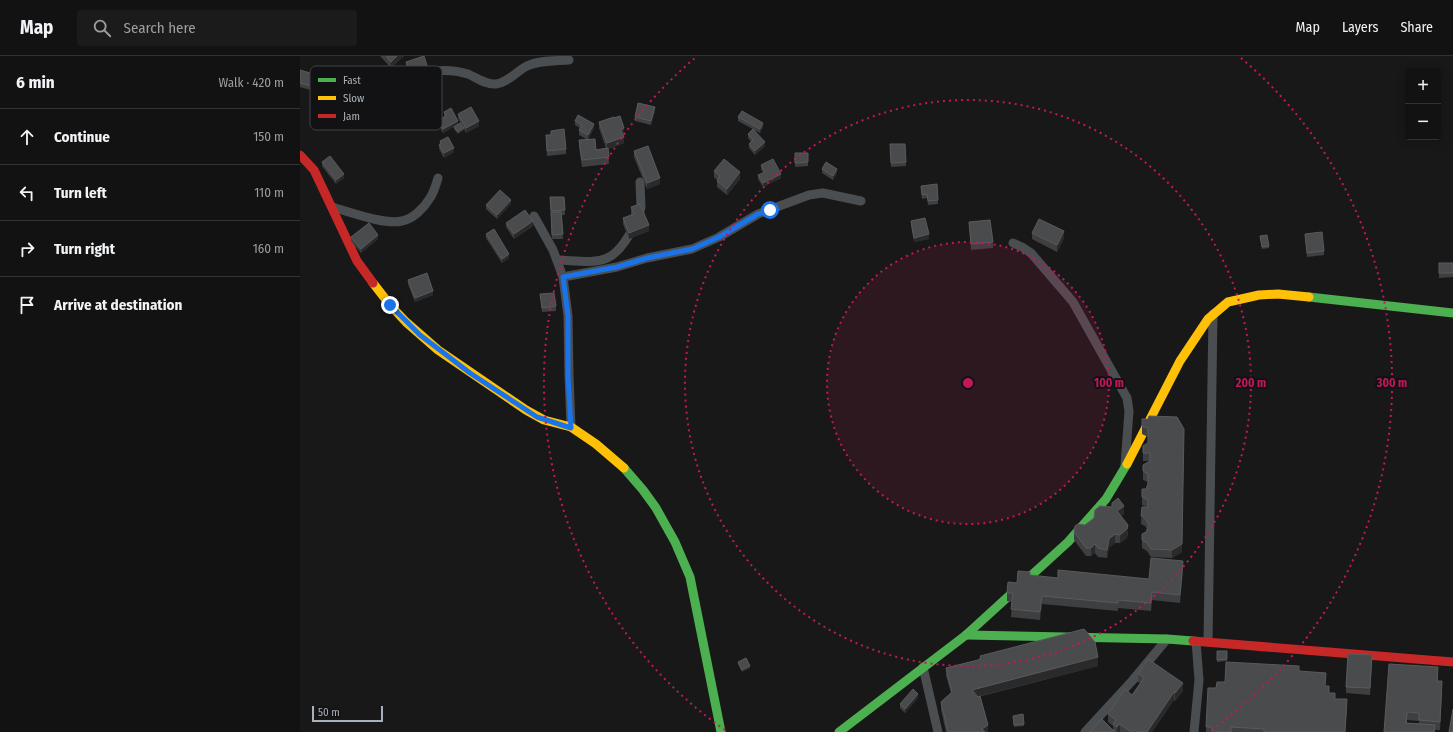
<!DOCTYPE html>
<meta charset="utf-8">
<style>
:root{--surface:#121212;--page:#1b1b1b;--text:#f1f3f6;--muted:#9c9e9f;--line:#313232}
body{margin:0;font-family:"Fira Sans Condensed",sans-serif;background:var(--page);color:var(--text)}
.controls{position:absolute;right:12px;top:12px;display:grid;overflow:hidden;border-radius:4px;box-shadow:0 2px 10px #0003}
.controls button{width:36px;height:36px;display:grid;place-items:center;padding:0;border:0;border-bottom:1px solid var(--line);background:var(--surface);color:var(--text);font:20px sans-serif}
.scale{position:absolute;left:12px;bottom:10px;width:71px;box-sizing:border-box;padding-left:4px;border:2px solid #a8b0b9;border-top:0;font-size:11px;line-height:14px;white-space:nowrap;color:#a8b0b9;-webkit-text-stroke:3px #121214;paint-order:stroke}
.stop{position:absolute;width:12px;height:12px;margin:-9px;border:3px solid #1a73e8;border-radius:50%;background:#fff}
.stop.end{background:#1a73e8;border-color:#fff;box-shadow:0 1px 4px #0008}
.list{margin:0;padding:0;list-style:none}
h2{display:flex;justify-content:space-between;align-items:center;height:52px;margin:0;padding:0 16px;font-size:17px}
h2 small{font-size:13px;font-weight:400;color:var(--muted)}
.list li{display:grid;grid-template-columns:26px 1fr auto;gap:12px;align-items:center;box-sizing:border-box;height:56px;padding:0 16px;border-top:1px solid var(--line)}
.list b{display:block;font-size:15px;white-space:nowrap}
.list em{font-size:13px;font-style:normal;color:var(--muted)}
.icon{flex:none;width:22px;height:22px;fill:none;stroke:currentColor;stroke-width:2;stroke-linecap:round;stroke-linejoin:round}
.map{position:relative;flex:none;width:1153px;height:676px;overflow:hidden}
header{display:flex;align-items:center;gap:24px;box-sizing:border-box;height:56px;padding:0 20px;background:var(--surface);border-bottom:1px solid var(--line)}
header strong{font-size:19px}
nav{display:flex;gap:22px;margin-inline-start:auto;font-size:14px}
.search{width:280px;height:36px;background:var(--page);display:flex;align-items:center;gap:10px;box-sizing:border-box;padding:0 14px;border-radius:4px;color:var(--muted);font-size:15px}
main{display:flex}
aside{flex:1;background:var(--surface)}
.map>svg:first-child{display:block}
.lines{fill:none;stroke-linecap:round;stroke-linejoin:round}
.street{stroke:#4b4e51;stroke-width:9}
.fast{stroke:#4caf50;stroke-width:9}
.slow{stroke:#ffc107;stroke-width:9}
.jam{stroke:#c62828;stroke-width:9}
.wall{fill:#3e3f40;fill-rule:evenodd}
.shaded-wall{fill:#2a2a2b}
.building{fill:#494b4d;stroke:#585b5e}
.route{stroke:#1a73e8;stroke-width:5}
.ring{fill:none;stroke:#c2185b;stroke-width:2;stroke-dasharray:2 4}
.key{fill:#121214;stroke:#3f4146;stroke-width:1}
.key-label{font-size:11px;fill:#a8b0b9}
.centre{fill:#c2185b;stroke:#121214;stroke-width:2}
.ring-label{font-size:12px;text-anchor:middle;font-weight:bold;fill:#c2185b;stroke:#121214;stroke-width:4;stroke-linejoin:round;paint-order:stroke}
</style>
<header>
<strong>Map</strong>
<div class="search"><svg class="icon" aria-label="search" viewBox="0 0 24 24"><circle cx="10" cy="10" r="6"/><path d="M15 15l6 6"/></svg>Search here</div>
<nav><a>Map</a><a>Layers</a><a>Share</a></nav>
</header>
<main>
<aside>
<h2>6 min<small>Walk · 420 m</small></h2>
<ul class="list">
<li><svg class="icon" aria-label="ahead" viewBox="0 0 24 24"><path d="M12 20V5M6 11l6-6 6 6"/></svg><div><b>Continue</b></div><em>150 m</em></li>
<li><svg class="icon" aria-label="left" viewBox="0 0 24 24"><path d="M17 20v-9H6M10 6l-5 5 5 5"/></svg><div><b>Turn left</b></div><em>110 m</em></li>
<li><svg class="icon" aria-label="right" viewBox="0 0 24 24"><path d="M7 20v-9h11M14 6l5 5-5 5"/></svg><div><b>Turn right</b></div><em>160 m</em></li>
<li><svg class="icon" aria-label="arrive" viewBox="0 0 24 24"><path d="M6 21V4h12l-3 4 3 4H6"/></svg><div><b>Arrive at destination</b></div></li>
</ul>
</aside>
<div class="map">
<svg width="1153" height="676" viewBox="0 0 1153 676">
<rect width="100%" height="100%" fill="#181818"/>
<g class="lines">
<g class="street">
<path d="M0,26C12,25 25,24 36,27C52,32 64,45 81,44C92,43 95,34 102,27C106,22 113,19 120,17C135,14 153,13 168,18C177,22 186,29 196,28C207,27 217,15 227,10C239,4 256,5 269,4"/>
<path d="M32,151C50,156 84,169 102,165C113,163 124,152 130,142C134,136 136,129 138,122"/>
<path d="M339,159L341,151L340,126"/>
<path d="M234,160L253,194L263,221L268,260L269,319L271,371"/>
<path d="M713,187L722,191L731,197L773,246L827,342L829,355L825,409"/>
<path d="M258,204C299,206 313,212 334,170"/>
<path d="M263,221L317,211L347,202L392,193L419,181L458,158L509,139L523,137L561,145"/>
<path d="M908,586L913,258"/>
<path d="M623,611L638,676"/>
<path d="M785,676L832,625L867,583"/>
<path d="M894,676L899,624L896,585"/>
</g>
<g class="fast">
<path d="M1009,241L1153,257"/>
<path d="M324,412L343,434L356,452L375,486L390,521L421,676"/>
<path d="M666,579L867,583L893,585"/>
<path d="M539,676L666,579L768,486L806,443L827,408"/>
</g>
<g class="slow">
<path d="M73,227L90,249L106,266L138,294L226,354L244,364L271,371L296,388L324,412"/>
<path d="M827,408L880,305L908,263L928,246L959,239L978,238L1009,241"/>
</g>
<g class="jam">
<path d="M0,99L14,114L57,205L73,227"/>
<path d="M893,585L1153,606"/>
</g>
</g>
<g class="wall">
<path d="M80,0H104L91,12Z"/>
<path d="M106,6L129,20L116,24L114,18L110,19L122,33L111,47L122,55L118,68L103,62V58L108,47L96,37V33L108,18L106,11Z"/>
<path d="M0,14L17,23L14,35L0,31Z"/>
<path d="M25,30H47L41,43L25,34Z"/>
<path d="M355,55L351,69L335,65V61Z"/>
<path d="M144,56L158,68H161L158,62V58L179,70L166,77L164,73V74L158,78L154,73L155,70L143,77L138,68V64L144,61Z"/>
<path d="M438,61L463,71L460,77L438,65Z"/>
<path d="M275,65L294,72L288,84L296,94L306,92L299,72V66L324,79H323L324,87L308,93L309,108L282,111L279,91V84H288L279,79V74L280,72L275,69Z"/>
<path d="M448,78L465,90L455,99L449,92V88L451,86L448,82Z"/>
<path d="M246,79L266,93V98L247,100Z"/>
<path d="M140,85L154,96L144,102L139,93Z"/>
<path d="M590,88H605L606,110L591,111Z"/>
<path d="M334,95L360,128L347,133L334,101Z"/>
<path d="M495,97H508V110L495,111Z"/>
<path d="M22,106L44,122L36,128L22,110Z"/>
<path d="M461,109L481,122L463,131L458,123V119L463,117L461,113Z"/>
<path d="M522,113L537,117L533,124L522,117Z"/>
<path d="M414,115L440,123L427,139L417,131V124L414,121Z"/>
<path d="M621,130L638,144V148L628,149L627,142L622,143Z"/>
<path d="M250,141H264L265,159H262L263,183H252Z"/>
<path d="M211,148L197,163L186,153V149Z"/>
<path d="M331,151L349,175L329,183L323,168V162L331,159Z"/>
<path d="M611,165L629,183L614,186L611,170Z"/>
<path d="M669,166L693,186V192L671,194Z"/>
<path d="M206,167L233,170L214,183L206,171Z"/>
<path d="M732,177L764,182L757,196L732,183Z"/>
<path d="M186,178L209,202L202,207L186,182Z"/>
<path d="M1005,178L1024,195V199L1007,201Z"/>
<path d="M960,180L969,190V192L962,193Z"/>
<path d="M51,181L78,183L61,197L51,185Z"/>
<path d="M1139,207H1153V221L1139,222Z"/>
<path d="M108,224L133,239L115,246L108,228Z"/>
<path d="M240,238L256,250V255L242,256Z"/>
<path d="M842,363H848L882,496L872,502L851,501L847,495L842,492V478L846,476L847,473L845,470L841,468L842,451H848L842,449V433H846L848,426L843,424V409L850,405H843V390L848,387V381L842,378Z"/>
<path d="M824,458L821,460L828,477L827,482L820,487H815L809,492L807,502L798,501L795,497L791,500H786L774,484V476L785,469Z"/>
<path d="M883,513L880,547L852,544L851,555L818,552V555L742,548L740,564L711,561L712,546L707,545V537L717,527L730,519L758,522L849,523Z"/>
<path d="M917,595H927V605L917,606Z"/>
<path d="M680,600L798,610L678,641L688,676H646L641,654V646L651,637L646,620V612L678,604L680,602Z"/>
<path d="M438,606L450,612L442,616L438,608Z"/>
<path d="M1072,606L1070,639L1046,637V631Z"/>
<path d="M999,616L1025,630L1029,637L1035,643L1047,652L1045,676H906V671L916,632L925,626Z"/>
<path d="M838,618L883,635L875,645L874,644L852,676H790L813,674V670L808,666V658L832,639L840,627L838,626Z"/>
<path d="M1138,619V625L1142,633L1140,674H1135V676H1084ZM1107,664L1119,665V667H1107Z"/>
<path d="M618,642L605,657L600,652V648Z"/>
<path d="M713,662L724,668V670L714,671Z"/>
</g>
<g class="shaded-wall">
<path d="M97,0H104L91,12V6Z"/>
<path d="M114,14V18L109,20V16Z"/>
<path d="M129,16V20L116,24V20Z"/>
<path d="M17,19V23L14,35V31Z"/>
<path d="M47,26V30L41,43V39Z"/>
<path d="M122,29V33L110,48V44Z"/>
<path d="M122,51V55L118,68L119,59Z"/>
<path d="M355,51V55L351,69V65Z"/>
<path d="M158,65V69L143,77V73Z"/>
<path d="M179,65V70L166,77V72Z"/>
<path d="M463,67V71L460,77V73Z"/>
<path d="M294,68V72L288,84V79Z"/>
<path d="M164,72V74L158,78V76Z"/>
<path d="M324,72V79L321,80V74Z"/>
<path d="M324,81V87L307,93V87Z"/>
<path d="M465,86V90L455,99V95Z"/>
<path d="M154,92V96L144,102V97Z"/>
<path d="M537,113V117L533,124V120Z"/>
<path d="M440,116V123L427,139V133Z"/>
<path d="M44,118V122L36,128V124Z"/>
<path d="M481,118V122L463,131V127Z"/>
<path d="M360,122V128L347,133V127Z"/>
<path d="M211,144V148L197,163V159Z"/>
<path d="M233,165V170L214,183V178Z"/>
<path d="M349,169V175L329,183V177Z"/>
<path d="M764,175V182L757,196V189Z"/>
<path d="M629,178V183L614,186V182Z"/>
<path d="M78,179V183L61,197V193Z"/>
<path d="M209,198V202L202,207V203Z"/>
<path d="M133,235V239L115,246V242Z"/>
<path d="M884,373L882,496L872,502V494Z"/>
<path d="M824,450V458L817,463V455Z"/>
<path d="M828,469L827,482L820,487V479Z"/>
<path d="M815,478V487L809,492L807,502V494L809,483Z"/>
<path d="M795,488V497L791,500V492Z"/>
<path d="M883,505V513L880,547V539Z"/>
<path d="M852,536V544L851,555V547Z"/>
<path d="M742,540V548L740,564V556Z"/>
<path d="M798,601V610L672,642V634Z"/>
<path d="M450,610V612L442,616V614Z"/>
<path d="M1142,625V633L1140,674V666Z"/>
<path d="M883,627V635L875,645V637Z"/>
<path d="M874,636V644L852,676H847Z"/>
<path d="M618,638V642L605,657V653Z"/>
<path d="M1047,643V652L1045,676Z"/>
<path d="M820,668V676H817V671Z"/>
<path d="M688,669V676H682V673Z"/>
</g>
<g class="building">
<path d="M86,0H97L91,6Z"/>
<path d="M124,0L129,16L116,20L114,14L109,16L106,6Z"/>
<path d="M0,14L17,19L14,31L0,27Z"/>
<path d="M338,47L355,51L351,65L335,61Z"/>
<path d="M171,51L179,65L166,72L158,58Z"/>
<path d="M151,52L158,65L143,73L138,64L146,60L144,56Z"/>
<path d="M442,55L463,67L460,73L438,61Z"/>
<path d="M278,59L294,68L288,79L279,74L282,69L275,65Z"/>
<path d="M320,60L324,72L321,74L324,81L307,87L299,66L314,61V62Z"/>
<path d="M160,67L164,72L158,76L154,71Z"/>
<path d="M264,73L266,93L247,95L246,79H251V75Z"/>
<path d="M453,73L465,86L455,95L449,88L453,84L448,78Z"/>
<path d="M148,81L154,92L144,97L139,89L141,88L140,85Z"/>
<path d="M295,83L296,94L308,92L309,101L282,104L279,84Z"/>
<path d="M590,88H605L606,106L591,107Z"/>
<path d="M348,90L360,122L347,127L334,95Z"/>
<path d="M495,97H508V106L495,107Z"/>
<path d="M30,100L44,118L36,124L22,106Z"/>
<path d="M424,103L440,116L427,133L417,125L420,120L414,115Z"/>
<path d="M473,103L481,118L463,127L458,119L465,116L461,109Z"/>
<path d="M526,106L537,113L533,120L522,113Z"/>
<path d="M637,128L638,144L628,145L627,138L622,139L621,130Z"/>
<path d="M200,134L211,144L197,159L186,149Z"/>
<path d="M250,141H264L265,154L251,155Z"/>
<path d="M340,148L349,169L329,177L323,162L334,158L331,151Z"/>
<path d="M225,154L233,165L214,178L206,167Z"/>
<path d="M251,156H261L263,178L252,179Z"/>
<path d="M625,162L629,178L614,182L611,165Z"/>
<path d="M739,163L764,175L757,189L732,177Z"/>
<path d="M690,164L693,186L671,188L669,166Z"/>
<path d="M69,167L78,179L61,193L51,181Z"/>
<path d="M194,173L209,198L202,203L186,178Z"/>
<path d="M1022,176L1024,195L1007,197L1005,178Z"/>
<path d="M967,179L969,190L962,191L960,180Z"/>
<rect x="1139" y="207" width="14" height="10"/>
<path d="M127,217L133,235L115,242L108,224Z"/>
<path d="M254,237L256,250L242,252L240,238Z"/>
<path d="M849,360L877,361L884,373L882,488L872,494L851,493L847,487L842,484V478L846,476L849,469L845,462L841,460L842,451H848V444L842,441V433H846L848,428V418L843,415V409L850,405V397H843V390L848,387V372L842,370V363H848Z"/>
<path d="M818,442L824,450L817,455L828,469L827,473L820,479L815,478L809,483L807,494L798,492L795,488L791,492H786L774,476L775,470L778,468L785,469L794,462L795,454L800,450L812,451V447Z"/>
<path d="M851,502L883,505L880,539L852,536L851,547L818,544V547L742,540L740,556L711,553L713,537H707L708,526L717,527L718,515L730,516V519L758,522V514L849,523Z"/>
<path d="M784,573L795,586L798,601L672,634L678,641L680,640L688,669L682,673L685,676H648L641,646L652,636L646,612L678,604L681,602L680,600Z"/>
<path d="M917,595H927V603L917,604Z"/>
<path d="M1048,598L1072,599L1070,632L1046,631Z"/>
<path d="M446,602L450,610L442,614L438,606Z"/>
<path d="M848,603L883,627L875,637L874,636L847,676H838L835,674L833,676H831L820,668L817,671L813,668L816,664L808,658L825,633L832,639L844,622L838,618Z"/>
<path d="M926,606L999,610V615L1026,617L1025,630H1029V637H1035V643H1047L1045,676H964V673L931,671V676H912V671H906L908,632H916L917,626H925Z"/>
<path d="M1089,608L1138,611L1137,625H1142L1140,666L1119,664V657L1107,656L1106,667L1135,669L1134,676H1084Z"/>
<path d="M613,633L618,638L605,653L600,648Z"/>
<path d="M1153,653V676H1149Z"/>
<path d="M723,658L724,668L714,669L713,660Z"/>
<path d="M802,663L815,676H790Z"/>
</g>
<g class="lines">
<path class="route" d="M90,249L120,279L170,317L237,361L271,372L268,319V260L263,221L317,211L347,202L392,193L419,181L458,158L470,154"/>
</g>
<circle cx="668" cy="327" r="141" fill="#c2185b" fill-opacity=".12"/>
<g class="ring">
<circle cx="668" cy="327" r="141"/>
<circle cx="668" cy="327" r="283"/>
<path d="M425 674A424 424 0 0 1 395 2M941 2A424 424 0 0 1 911 674"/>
</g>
<rect x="10" y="10" width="132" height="64" rx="6" class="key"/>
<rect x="18" y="22" width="18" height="4" fill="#4caf50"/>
<rect x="18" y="40" width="18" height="4" fill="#ffc107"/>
<rect x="18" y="58" width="18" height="4" fill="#c62828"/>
<g class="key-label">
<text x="43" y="28">Fast</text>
<text x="43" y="46">Slow</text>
<text x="43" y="64">Jam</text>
</g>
<circle cx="668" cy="327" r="6" class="centre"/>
<g class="ring-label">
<text x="809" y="331">100 m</text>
<text x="951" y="331">200 m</text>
<text x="1092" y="331">300 m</text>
</g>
</svg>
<div class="controls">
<button>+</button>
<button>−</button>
</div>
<div class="scale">50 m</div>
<div class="stop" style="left:470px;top:154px"></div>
<div class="stop end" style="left:90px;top:249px"></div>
</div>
</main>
